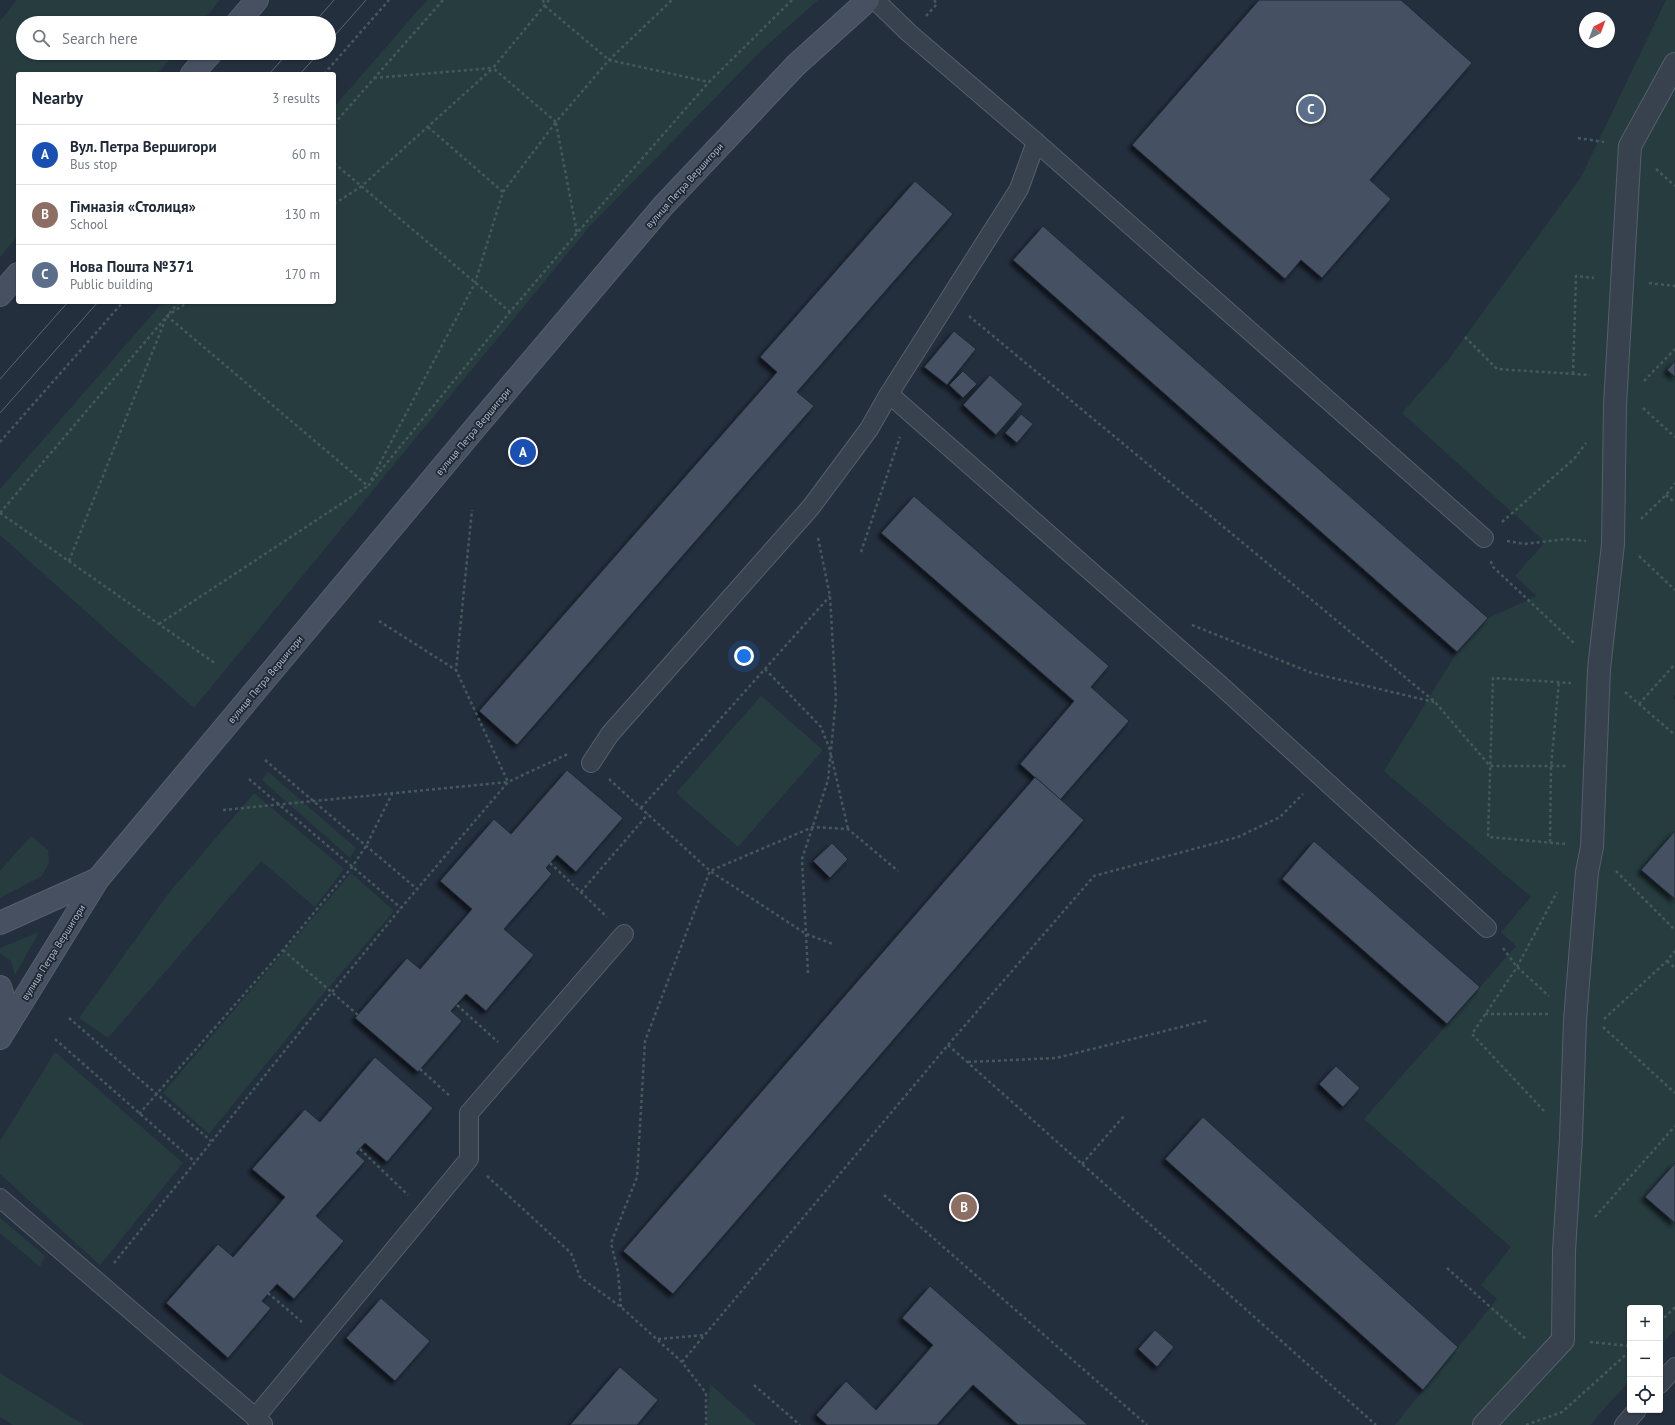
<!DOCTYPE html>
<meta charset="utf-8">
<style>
:root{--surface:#fff;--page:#f6f6f7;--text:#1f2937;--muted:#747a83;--line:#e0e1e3;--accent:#4f688e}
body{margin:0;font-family:"PT Sans",sans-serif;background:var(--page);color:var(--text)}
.controls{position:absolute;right:12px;bottom:12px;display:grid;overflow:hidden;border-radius:4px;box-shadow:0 1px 3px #0004}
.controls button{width:36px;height:36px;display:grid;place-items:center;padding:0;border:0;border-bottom:1px solid var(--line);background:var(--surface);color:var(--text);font:20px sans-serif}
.compass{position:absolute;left:1579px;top:12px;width:36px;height:36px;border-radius:50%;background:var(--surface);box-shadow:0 1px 3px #0004;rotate:41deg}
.you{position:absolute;left:744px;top:656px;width:14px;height:14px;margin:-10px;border:3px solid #fff;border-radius:50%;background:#1a73e8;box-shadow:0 0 0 6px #1a73e833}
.badge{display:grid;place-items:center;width:26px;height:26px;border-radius:50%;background:var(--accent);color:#fff;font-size:13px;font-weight:700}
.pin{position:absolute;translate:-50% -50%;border:2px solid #fff;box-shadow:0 1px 4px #0006}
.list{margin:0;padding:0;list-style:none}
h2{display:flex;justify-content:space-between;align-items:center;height:52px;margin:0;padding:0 16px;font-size:17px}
h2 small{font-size:13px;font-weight:400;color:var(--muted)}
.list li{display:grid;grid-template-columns:26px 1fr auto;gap:12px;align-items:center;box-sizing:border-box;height:60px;padding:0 16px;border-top:1px solid var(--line)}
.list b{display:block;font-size:15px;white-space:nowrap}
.list p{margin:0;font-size:13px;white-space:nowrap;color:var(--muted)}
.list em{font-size:13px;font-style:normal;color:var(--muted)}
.icon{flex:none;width:22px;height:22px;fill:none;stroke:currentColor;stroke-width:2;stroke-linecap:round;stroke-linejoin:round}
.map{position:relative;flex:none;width:1675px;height:1425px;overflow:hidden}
.search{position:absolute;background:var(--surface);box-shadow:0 1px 3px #0004;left:16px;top:16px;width:320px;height:44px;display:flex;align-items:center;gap:10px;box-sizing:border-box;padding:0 14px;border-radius:22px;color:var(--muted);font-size:15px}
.panel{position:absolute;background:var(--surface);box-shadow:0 1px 3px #0004;left:16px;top:72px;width:320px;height:232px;border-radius:4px}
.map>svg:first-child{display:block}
.green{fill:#263c3f}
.building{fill:#455162;stroke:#1f2835;filter:url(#shadow)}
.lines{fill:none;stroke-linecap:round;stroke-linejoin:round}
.service-casing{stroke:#565f6c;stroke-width:20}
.pedestrian-casing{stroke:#565f6c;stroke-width:24}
.secondary-casing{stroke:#565f6c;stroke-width:24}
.path{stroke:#44595c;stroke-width:2.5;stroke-dasharray:3 3;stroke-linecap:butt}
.service{stroke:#38414e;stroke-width:18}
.pedestrian{stroke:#38414e;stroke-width:22}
.secondary{stroke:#465061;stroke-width:22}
.tram{stroke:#5a6575;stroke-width:1}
.labels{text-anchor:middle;stroke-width:3.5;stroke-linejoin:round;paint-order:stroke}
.street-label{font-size:10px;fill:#b4bcc9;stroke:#1d2633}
</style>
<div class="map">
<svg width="1675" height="1425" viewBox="0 0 1675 1425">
<defs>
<filter id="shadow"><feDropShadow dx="-3.5" dy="3.5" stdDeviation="2" flood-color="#0009"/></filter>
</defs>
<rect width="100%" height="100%" fill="#242f3e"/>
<g class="green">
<path d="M17,0H220L201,23H23V53H175L157,74H18V236L0,257V21Z"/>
<path d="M427,0H818L762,50L590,226L194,708L0,535V489L163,302H334V107Z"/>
<path d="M1666,0H1675V361L1667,370L1675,377V695L1673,698L1675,700V831L1641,870L1675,899V1163L1645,1197L1675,1223V1330L1660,1346V1308H1630V1380L1590,1425H1395L1497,1299L1481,1285L1511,1247L1364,1119L1516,946L1501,932L1531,897L1384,771L1457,652L1488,618L1537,596L1515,576L1545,542L1402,413L1449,359L1581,177Z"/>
<path d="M761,696L823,750L738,847L676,793Z"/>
<path d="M268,772L356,848L350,858L262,780Z"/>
<path d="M254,793L344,869L315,907L261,861L108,1038L79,1018L168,894Z"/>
<path d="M31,836L48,850L49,862L42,876L0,898V871Z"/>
<path d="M351,873L394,911L319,999L209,1134L163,1093Z"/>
<path d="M39,932L15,975L11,961L0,953V948Z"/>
<path d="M55,1052L183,1163L100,1265L0,1174V1141Z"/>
<path d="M0,1218L45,1256L40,1267L0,1233Z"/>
<path d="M0,1373L84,1425H13L0,1417Z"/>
<path d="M710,1384L756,1425H706Z"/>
</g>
<g class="building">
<path d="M1259,0H1401L1472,63L1370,180L1391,199L1322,278L1301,260L1285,279L1132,145Z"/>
<path d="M915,181L953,214L797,392L814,406L517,745L479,711L777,372L760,357Z"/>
<path d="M1043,226L1488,618L1457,652L1013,260Z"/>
<path d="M954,331L976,349L947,385L924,367Z"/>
<path d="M1675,361V377L1667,370Z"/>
<path d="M963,371L977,384L963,398L949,385Z"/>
<path d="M990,375L1023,404L996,435L963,405Z"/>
<path d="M1021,414L1033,424L1017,443L1005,433Z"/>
<path d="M914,496L1109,666L1091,687L1129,721L1060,800L1020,764L1074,701L881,533Z"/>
<path d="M567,770L623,818L576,872L557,855L546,868L552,874L504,929L534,955L486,1011L466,994L451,1011L462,1021L418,1072L355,1018L407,958L420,969L472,909L440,881L494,819L511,834Z"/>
<path d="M1035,777L1084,820L673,1294L623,1251Z"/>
<path d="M1675,831V899L1641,870Z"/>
<path d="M1314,841L1480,987L1447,1024L1282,879Z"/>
<path d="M832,843L848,859L830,878L813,861Z"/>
<path d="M375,1057L433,1108L387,1162L365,1143L356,1153L365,1161L316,1216L344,1241L294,1299L277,1284L262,1301L271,1308L228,1358L166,1303L218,1244L233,1257L285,1197L252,1169L305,1109L320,1122Z"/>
<path d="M1336,1066L1360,1088L1343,1107L1319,1084Z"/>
<path d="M1203,1117L1458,1347L1423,1390L1165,1159Z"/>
<path d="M1675,1163V1223L1645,1197Z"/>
<path d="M930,1286L1088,1425H1018L973,1385L937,1425H827L816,1415L846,1381L876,1410L933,1345L902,1318Z"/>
<path d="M381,1298L430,1341L395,1381L346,1338Z"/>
<path d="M1155,1330L1174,1347L1157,1367L1138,1349Z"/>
<path d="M620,1367L658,1400L637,1425H570Z"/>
</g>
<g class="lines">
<g class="service-casing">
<g id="service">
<path d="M875,0L909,33L1036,142L1484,538"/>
<path d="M889,394L1219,684L1487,928"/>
<path d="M591,763L610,734L811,507L869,429L889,394L1019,189L1036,142"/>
<path d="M0,1198L263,1424"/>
<path d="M1660,1384L1675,1367"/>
<path d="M255,1418L469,1159V1113L624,934"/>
<path d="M1624,1425L1637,1410"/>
</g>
</g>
<g class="pedestrian-casing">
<path id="pedestrian" d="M1484,1425L1563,1340L1564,1251L1571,1138L1575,1020L1587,872L1592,847L1599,669L1613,544L1615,405L1630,146L1675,64"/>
</g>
<g class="secondary-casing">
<g id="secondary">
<path d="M237,23L257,0"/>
<path d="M192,74L211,53"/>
<path d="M0,295L18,274"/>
<path d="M0,923L98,879"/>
<path d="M0,987L3,996L8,1025"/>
<path d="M0,1038L98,879L480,422L663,206L796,65L868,0"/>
</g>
</g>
<g class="path">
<path d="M543,0L545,6L609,60L709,82L792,0"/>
<path d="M549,0L493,68L556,122L609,60L672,0"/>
<path d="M926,16L937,4L934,0"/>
<path d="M324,74L389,0"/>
<path d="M374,78L492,68"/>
<path d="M556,123L577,233"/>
<path d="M334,124L443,0"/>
<path d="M428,127L503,192"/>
<path d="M1578,138L1604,142"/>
<path d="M334,163L510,312"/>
<path d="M1656,169L1675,186"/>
<path d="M334,204L362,186L493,68"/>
<path d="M1649,283L1675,286"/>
<path d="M179,302L167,316L368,486L510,312L577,233L709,82"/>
<path d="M969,316L1435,702L1490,766H1568"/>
<path d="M1465,337L1497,369L1590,375"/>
<path d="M1573,374L1576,276L1594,278"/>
<path d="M1644,381L1675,349"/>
<path d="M1643,408L1675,437"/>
<path d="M0,442L123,302"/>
<path d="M371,480L475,283L503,192L556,122"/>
<path d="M1666,495L1675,503"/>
<path d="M0,513L167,316L188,302"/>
<path d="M0,513L216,664"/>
<path d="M1641,519L1666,495L1675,483"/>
<path d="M1502,522L1574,459L1586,443"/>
<path d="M1507,541L1524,544L1566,539L1586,541"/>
<path d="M861,552L900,437"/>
<path d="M1639,556L1675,590"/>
<path d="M69,561L166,318"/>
<path d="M1491,561L1492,566L1574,643"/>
<path d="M379,621L456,670"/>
<path d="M159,624L368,486"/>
<path d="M1192,625L1312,673L1434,702"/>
<path d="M765,669L821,727L830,750"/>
<path d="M1625,692L1675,735"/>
<path d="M1639,704L1675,664"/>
<path d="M831,755L848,829"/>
<path d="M265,760L417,889"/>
<path d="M249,779L401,908"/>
<path d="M609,779L710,871L806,934L833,944"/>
<path d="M641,808L830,596"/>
<path d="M223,810L508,782L456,670L472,510"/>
<path d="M1550,842L1551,766L1559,681"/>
<path d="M1565,844L1488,837L1493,678L1571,683"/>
<path d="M550,863L607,917"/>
<path d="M1616,871L1675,930"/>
<path d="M581,892L648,814"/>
<path d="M1503,948L1517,967L1549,996"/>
<path d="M283,950L358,1015"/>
<path d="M1667,961L1675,968"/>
<path d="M808,973L802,859L828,780L836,699L830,596L818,538"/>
<path d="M457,1005L498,1042"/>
<path d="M1485,1014H1548"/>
<path d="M69,1018L211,1141"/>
<path d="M1604,1019L1667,961L1675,951"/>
<path d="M1603,1027L1675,1093"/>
<path d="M55,1039L195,1162"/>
<path d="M948,1045L1376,1425"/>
<path d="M968,1062L1056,1058L1209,1020"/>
<path d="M420,1069L450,1096"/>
<path d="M1544,1111L1472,1034L1517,967L1557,892"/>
<path d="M139,1114L283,950L352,867L366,846L392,794"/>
<path d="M360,1149L408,1195"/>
<path d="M1082,1164L1124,1116"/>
<path d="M487,1176L571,1253L580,1277L621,1307L682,1362L706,1393V1425"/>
<path d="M884,1195L1147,1425"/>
<path d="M1595,1217L1675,1126"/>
<path d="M114,1263L332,992L401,908L508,782L568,754"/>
<path d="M1447,1268L1527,1340"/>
<path d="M268,1293L302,1322"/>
<path d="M621,1307L618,1272L611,1243L637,1177L645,1041L710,871L813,827L848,829L898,871"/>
<path d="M1660,1322L1675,1307"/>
<path d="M658,1339L705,1335"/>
<path d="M1590,1342L1630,1346"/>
<path d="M682,1362L948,1045L1094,876L1238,837L1280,817L1303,794"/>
<path d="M754,1385L800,1425"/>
<path d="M1526,1425L1562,1412L1630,1351"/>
</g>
<use href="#service" class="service"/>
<use href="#pedestrian" class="pedestrian"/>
<use href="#secondary" class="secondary"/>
<g class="tram">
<path d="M314,23L334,0"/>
<path d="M329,42L366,0"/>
<path d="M269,74L288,53"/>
<path d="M300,74L319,53"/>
<path d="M0,379L68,302"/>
<path d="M0,413L98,302"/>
</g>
</g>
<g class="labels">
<g class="street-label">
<text transform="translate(684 185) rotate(-48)" y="4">вулиця Петра Вершигори</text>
<text transform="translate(473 431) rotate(-50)" y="4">вулиця Петра Вершигори</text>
<text transform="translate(265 679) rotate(-50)" y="4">вулиця Петра Вершигори</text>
<text transform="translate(53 952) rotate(-58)" y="4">вулиця Петра Вершигори</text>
</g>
</g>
</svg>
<div class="controls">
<button>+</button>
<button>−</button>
<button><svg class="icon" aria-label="locate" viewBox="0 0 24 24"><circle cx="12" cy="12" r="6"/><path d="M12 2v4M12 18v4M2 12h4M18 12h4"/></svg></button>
</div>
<svg class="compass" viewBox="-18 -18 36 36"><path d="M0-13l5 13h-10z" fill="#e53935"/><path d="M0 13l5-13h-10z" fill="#747a83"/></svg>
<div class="you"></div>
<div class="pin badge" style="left:523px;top:452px;background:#1a4fb4">A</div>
<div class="pin badge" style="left:964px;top:1207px;background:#8d6e63">B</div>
<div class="pin badge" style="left:1311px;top:109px;background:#5c6f8a">C</div>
<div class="search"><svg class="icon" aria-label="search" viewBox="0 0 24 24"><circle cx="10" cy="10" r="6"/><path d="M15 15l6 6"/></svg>Search here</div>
<section class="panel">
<h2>Nearby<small>3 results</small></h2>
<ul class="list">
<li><span class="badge" style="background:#1a4fb4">A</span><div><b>Вул. Петра Вершигори</b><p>Bus stop</p></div><em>60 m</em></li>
<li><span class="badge" style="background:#8d6e63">B</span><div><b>Гімназія «Столиця»</b><p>School</p></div><em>130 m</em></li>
<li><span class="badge" style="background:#5c6f8a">C</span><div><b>Нова Пошта №371</b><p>Public building</p></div><em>170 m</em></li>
</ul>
</section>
</div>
